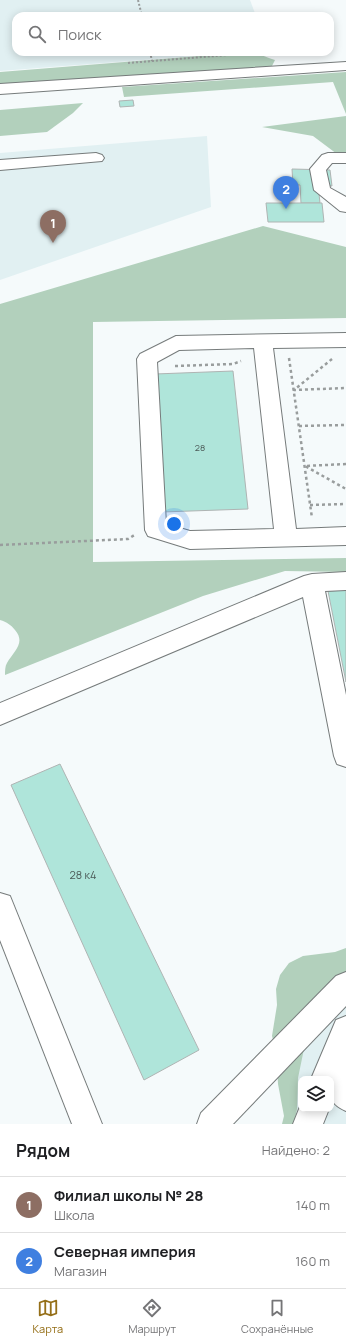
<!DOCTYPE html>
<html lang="ru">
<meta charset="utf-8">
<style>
:root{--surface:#fff;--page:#f2f2f2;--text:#202124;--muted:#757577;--line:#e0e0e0;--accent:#956f18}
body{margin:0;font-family:Manrope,sans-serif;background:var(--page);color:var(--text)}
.controls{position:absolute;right:12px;bottom:12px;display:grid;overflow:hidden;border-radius:8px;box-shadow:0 2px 10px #0003}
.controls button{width:36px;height:36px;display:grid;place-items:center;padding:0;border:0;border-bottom:1px solid var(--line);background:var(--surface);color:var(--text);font:20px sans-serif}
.you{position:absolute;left:174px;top:524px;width:14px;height:14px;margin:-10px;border:3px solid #fff;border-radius:50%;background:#1a73e8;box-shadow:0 0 0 6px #1a73e833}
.badge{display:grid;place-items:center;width:26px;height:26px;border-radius:50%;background:var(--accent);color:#fff;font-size:13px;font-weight:700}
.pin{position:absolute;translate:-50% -33px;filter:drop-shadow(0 1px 2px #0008)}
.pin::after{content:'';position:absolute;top:21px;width:14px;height:12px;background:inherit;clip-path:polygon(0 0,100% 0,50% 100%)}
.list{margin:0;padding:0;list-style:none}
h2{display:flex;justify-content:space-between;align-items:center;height:52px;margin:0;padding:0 16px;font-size:17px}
h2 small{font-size:13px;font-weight:400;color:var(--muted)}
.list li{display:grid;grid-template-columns:26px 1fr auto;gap:12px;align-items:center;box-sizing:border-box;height:56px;padding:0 16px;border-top:1px solid var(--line)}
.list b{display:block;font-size:15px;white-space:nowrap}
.list p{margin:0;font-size:13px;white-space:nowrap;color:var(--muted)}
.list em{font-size:13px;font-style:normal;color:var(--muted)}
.icon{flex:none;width:22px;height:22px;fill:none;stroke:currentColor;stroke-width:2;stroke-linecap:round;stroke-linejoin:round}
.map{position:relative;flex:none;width:346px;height:1124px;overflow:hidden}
.search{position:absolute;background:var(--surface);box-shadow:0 2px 10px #0003;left:12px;right:12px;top:12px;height:44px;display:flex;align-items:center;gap:10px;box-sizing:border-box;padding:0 14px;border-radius:12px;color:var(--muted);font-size:15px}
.sheet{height:164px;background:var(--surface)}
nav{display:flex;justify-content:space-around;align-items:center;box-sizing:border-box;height:56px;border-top:1px solid var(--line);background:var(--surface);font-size:11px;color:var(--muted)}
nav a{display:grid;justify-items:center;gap:2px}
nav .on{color:var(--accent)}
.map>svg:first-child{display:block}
.built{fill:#e1f0f2;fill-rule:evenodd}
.green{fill:#b2d0bc}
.building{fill:#afe5da;stroke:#afb4b3}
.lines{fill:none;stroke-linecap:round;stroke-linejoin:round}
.minor-casing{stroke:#767b7b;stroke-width:2}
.path-far1{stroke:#999d9d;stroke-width:2;stroke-dasharray:2 2;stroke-linecap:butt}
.path{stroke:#999d9d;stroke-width:2.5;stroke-dasharray:3 3;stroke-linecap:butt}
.minor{fill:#fff;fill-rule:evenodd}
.labels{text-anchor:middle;stroke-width:3.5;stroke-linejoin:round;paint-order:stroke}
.number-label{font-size:9px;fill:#4c5b58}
.near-number-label{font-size:11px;fill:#4c5b58}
</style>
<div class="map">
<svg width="346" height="1124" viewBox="0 0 346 1124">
<rect width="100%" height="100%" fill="#f5fafb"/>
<g class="built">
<path d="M0,0H250L256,16H16V52H248L0,71Z"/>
<path d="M207,136L211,207L0,280V153Z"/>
<path d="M346,992V1124H290L297,1020ZM301,1079H331V1109H301Z"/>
</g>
<g class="green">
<path d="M249,52C258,52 266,58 275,60L271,68L0,87V72Z"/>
<path d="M346,72V114L333,82L124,97L122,87Z"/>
<path d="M83,103L73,113L47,132L0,136V110Z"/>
<path d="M346,116V154H337L313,136L262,127Z"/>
<path d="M263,226L346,247V318L93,322V562L346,558V572L285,571L203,596L5,675C5,671 5,666 7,663C14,651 26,643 15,630C11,625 7,622 0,620V304Z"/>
<path d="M346,948V994L305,1044L298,1078L297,1109L294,1124H282L284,1116L278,1084L276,1051L272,1036L277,1005L276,989L280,975L289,963L303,956L335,952Z"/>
</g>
<g class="building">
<path d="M133,100L134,106L120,107L119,101Z"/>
<path d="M292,169L330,170L332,186L318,185L320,203H301L300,185H293Z"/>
<path d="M266,203H322L324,222H268Z"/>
<path d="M233,371L248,509L162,512L155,374Z"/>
<path d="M346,590V682L328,591Z"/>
<path d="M60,764L199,1050L144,1080L11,785Z"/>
</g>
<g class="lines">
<g class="minor-casing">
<g id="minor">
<path d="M346,62V70L0,94V84Z"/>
<path d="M96,153L102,155L104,158L102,161L0,170V160Z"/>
<path d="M328,153H346V163H332L326,170L330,188L346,197V212L340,211L314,190L310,169L322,155Z"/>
<path d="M346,333V347L273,348L296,529L346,527V545L190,549L148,536L145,530L137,359L140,354L176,336ZM254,348L274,529L190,531L166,524L157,362L179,350Z"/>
<path d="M346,572V590L325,591L346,695V767L337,764L334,756L303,597L0,725V703L304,576L312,574Z"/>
<path d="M0,893L10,896L102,1124H72L0,940Z"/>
<path d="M346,972V1006L233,1124H197L201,1113L336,976Z"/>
<path d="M346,1016V1111C328,1103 331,1096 331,1079H311L336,1020Z"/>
<path d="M301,1104V1109H329L323,1124H293Z"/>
</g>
</g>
<g class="path-far1">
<path d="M138,0L142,16"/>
<path d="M150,52L152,61"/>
<path d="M128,63L253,53"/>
</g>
<g class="path">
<path d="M289,358L312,518"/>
<path d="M332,359L294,390L346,388"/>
<path d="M175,366L233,364L241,361"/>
<path d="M299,426L346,425"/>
<path d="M346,464L305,466L346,489"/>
<path d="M310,505L346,504"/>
<path d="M0,545L128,539L136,534"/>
</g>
<use href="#minor" class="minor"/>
</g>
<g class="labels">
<g class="number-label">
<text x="200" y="451">28</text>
</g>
<g class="near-number-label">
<text x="83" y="879">28 к4</text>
</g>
</g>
</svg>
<div class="controls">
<button><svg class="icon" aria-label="layers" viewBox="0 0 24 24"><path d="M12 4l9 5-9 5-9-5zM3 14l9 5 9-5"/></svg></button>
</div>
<div class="you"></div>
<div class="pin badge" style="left:53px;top:243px;background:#8d6e63">1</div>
<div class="pin badge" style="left:286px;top:209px;background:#3f7fe0">2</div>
<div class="search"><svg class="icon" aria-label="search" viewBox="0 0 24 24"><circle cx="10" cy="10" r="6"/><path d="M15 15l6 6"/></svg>Поиск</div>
</div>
<section class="sheet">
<h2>Рядом<small>Найдено: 2</small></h2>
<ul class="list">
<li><span class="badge" style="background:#8d6e63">1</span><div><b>Филиал школы № 28</b><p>Школа</p></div><em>140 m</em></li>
<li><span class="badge" style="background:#3f7fe0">2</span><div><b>Северная империя</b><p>Магазин</p></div><em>160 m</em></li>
</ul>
</section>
<nav>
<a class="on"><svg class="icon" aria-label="map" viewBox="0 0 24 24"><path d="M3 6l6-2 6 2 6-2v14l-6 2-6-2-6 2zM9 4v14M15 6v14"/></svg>Карта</a>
<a><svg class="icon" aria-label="directions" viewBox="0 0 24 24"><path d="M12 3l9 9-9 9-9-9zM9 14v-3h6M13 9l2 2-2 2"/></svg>Маршрут</a>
<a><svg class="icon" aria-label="saved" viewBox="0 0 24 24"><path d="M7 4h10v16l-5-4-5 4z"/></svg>Сохранённые</a>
</nav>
